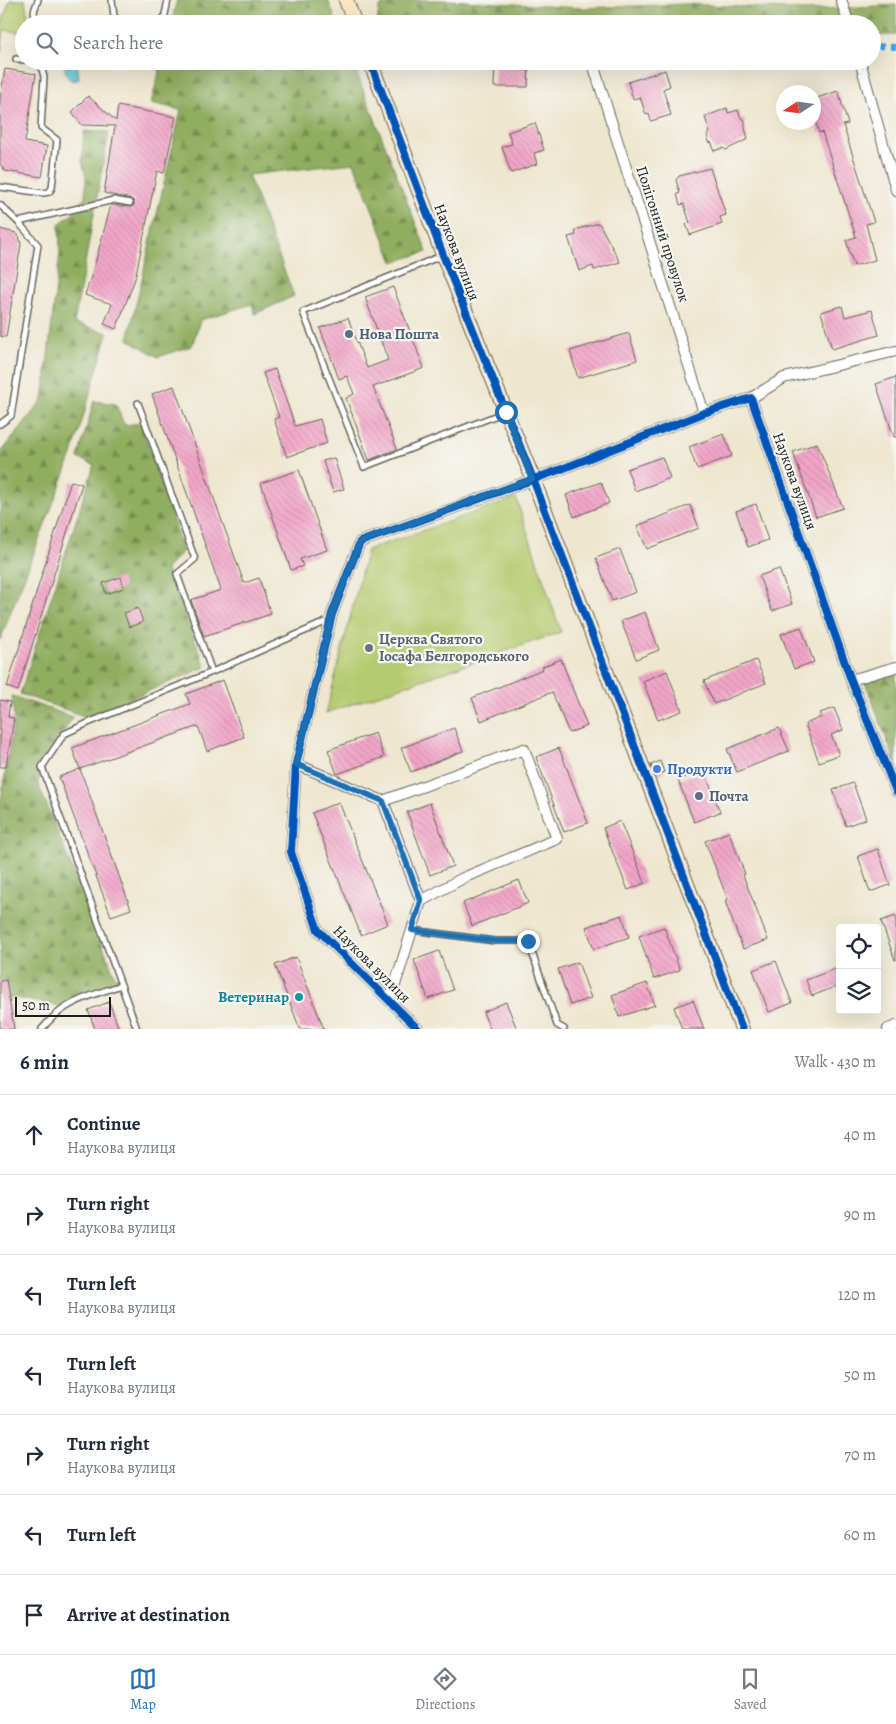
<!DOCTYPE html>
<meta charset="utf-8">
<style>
:root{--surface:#fff;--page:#f6f6f7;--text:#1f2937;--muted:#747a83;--line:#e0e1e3;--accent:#1f6fb2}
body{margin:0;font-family:Alegreya,serif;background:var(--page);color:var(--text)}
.controls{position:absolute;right:15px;bottom:15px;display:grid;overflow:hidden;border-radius:5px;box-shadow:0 5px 20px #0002}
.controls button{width:45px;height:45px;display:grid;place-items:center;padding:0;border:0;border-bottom:1px solid var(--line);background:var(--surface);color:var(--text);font:25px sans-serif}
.compass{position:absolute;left:776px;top:85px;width:45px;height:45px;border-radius:50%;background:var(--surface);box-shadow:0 5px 20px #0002;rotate:258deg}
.scale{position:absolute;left:15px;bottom:12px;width:96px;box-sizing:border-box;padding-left:5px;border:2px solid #1c1c1c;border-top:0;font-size:14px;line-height:18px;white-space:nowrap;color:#1c1c1c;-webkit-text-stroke:4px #f6f6f2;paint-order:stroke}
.stop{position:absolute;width:15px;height:15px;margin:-11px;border:4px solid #1f6fb2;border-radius:50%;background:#fff}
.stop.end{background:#1f6fb2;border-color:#fff;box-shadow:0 1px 5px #0008}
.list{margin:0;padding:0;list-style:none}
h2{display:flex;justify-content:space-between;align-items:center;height:65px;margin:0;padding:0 20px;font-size:21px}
h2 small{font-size:16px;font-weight:400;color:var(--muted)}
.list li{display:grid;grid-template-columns:32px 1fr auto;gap:15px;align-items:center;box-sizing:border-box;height:80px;padding:0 20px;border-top:1px solid var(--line)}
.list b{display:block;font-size:19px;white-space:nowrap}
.list p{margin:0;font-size:16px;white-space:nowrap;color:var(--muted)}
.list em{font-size:16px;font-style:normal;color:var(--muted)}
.icon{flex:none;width:28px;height:28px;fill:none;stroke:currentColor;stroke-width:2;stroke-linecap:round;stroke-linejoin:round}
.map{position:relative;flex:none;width:896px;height:1029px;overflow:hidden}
.search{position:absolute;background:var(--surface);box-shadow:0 5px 20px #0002;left:15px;right:15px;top:15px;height:55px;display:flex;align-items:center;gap:12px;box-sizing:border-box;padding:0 18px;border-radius:28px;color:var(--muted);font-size:19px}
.sheet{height:625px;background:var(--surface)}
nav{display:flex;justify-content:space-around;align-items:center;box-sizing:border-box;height:70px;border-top:1px solid var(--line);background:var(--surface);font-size:14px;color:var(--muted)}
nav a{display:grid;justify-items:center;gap:2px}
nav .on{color:var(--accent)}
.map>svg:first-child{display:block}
.green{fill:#b5ca6e;stroke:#687345}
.forest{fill:url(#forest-firs);stroke:#56653e}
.water{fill:#5dc7d8;stroke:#3c727a}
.building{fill:url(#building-back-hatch)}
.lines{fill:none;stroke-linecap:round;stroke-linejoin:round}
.lane-casing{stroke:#66635b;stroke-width:8}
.street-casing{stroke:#66635b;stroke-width:12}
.secondary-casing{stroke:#66635b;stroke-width:16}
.lane{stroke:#fff;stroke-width:5}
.street{stroke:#fff;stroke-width:10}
.secondary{stroke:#fce6c4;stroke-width:14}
.quiet{stroke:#3da2ea;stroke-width:6;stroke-dasharray:12 6;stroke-linecap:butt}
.cycleway-casing{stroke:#f6f6f2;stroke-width:11}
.cycleway{stroke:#0057b8;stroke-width:8}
.route{stroke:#1f6fb2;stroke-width:6}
.service-dot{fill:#5c6f8a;stroke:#f6f6f2;stroke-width:2}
.worship-dot{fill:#6b7280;stroke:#f6f6f2;stroke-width:2}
.shop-dot{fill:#3f7fe0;stroke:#f6f6f2;stroke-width:2}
.culture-dot{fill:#0f9aa8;stroke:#f6f6f2;stroke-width:2}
.labels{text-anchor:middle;stroke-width:4.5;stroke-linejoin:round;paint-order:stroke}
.street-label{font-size:15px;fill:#1c1c1c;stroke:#f6f6f2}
.service-label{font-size:15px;font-weight:bold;fill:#4e5e75;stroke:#f6f6f2;text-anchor:start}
.worship-label{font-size:15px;font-weight:bold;fill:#5b616d;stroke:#f6f6f2;text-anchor:start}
.shop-label{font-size:15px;font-weight:bold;fill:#366cbe;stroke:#f6f6f2;text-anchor:start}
.culture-label{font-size:15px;font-weight:bold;fill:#0d838f;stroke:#f6f6f2;text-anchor:end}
</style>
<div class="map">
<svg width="896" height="1029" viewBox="0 0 896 1029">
<defs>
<pattern id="forest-firs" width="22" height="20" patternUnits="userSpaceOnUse" patternTransform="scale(1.25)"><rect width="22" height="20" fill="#90ae61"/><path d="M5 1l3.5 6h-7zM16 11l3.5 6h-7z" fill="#758d4f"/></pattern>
<pattern id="building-back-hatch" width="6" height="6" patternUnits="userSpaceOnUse" patternTransform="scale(1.25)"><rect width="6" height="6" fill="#f2a6c8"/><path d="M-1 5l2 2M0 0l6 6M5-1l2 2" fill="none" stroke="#cf8eab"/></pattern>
</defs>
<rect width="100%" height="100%" fill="#f6f6f2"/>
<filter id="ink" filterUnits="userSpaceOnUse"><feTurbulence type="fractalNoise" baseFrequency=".02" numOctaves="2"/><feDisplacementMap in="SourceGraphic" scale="10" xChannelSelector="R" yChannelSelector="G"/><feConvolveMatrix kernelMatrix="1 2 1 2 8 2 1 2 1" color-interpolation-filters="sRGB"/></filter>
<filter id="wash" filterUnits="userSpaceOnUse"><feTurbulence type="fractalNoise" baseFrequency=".0096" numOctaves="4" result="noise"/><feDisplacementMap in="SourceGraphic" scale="20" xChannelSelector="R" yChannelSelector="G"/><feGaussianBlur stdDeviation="1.12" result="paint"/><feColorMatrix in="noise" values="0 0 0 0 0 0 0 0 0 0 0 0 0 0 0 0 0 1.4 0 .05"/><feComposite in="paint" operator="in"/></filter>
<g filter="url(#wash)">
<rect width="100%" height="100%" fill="#eee7cf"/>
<g class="green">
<path d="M10,0H25L29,24H24V33L4,30L1,53V26Z"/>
<path d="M516,498L561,632L326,713L367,550Z"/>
</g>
<g class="forest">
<path d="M177,0H328L337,24H171Z"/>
<path d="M387,0H446L581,8L684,4L807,10L896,5V35L872,36V24H377L379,8Z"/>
<path d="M162,61H352L427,252L393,262L354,163L248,175L294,296L255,314L252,304L200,320L192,346L158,357L128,339L181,110L151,103Z"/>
<path d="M84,131L109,132L74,323L108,333L72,455L0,640V454L43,399L60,252L59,224L72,214L85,197L86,177L82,161Z"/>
<path d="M94,401L116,404L124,425L141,423L183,551L166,569L206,667L87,717L20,694L94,465L78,458Z"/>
<path d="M896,673V764L865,682Z"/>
<path d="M12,696L73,717L42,767L38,783L118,984L75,998L60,1006L9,997L0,999V806L14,718Z"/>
</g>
<path class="water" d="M64,61H77L79,79C67,85 65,71 64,61Z"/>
<g id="blocks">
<g class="building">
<path d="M495,61L529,62L528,87H494Z"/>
<path d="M5,69L36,74L25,142L47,146L42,177L5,171L0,164V99Z"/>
<path d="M665,70L670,86L663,89L671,115L651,121L649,114L646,115L640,97L633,99L628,82Z"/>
<path d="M838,91L848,124L843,125L874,222L866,224L875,260L854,266L846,240L856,237L822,132L819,133L814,115V99Z"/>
<path d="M88,96L116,121L118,106L176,117L164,173L157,171L135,279L116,329L104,324L112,304L85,295L93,271L111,205L131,207L134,205V202L131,199L104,193L115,126L82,125L72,112Z"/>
<path d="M727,108L728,113L738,110L741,118L745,120V128L748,139L726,150L723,148L714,151L712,143L709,142L707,135L710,133L705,117Z"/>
<path d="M535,123L544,150L534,153L537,164L511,173L502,147L512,144L508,132Z"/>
<path d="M710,168L726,215L720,217L722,224L690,235L686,224L690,223L684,204L680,205L677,194L680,193L676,180L679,176Z"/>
<path d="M599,223L620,262L594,270L593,266L579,271L568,237L576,235L575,230Z"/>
<path d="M0,229L16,233L19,236L21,244L6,337L0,336Z"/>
<path d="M393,287L424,368L373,387L397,449L369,460L346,398L354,394L347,376L339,379L320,328L348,318L367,368L388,360L365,297Z"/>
<path d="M842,306L845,317L872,310L879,335L832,349L821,312Z"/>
<path d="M629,333L637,360L578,378L570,351Z"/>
<path d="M275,369L295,426L320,419L327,443L287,457L274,419L279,417L263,373Z"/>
<path d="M896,377V437H894L876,384Z"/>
<path d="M174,386L244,583L259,578L271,614L204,636L191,600L221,590L152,394Z"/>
<path d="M724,434L732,456L697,469L689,447Z"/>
<path d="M817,443L843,508L816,517L793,452Z"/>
<path d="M662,457L670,478L635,491L627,469Z"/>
<path d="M334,458L344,489L333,492L323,461Z"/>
<path d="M299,470L327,550L300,559L303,566L291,570L261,483Z"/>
<path d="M71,481L82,484L18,691L7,687Z"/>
<path d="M601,482L609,503L574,517L566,495Z"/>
<path d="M756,504L768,540L748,547L736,511Z"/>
<path d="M690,505L699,528L647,549L637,526Z"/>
<path d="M620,549L636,592L612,601L596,558Z"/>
<path d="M779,569L792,604L772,611L759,576Z"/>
<path d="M121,577L124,588L106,594L103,583Z"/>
<path d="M138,608L143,622L129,627L124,613Z"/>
<path d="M645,612L659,650L636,659L621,621Z"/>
<path d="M801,627L814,662L794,669L781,634Z"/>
<path d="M561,659L587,726L569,733L552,692L481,721L472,698L543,669L542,667Z"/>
<path d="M756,660L766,683L714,704L704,681Z"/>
<path d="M667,671L682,711L658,720L643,681Z"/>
<path d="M223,680L244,737L207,751L198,726L80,769L72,748L190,704L186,694Z"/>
<path d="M0,700L10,702L8,717L14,718L6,767H0Z"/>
<path d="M834,708L843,730L831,735L839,755L819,762L805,724L822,717L820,713Z"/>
<path d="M454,728L463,751L411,772L401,748Z"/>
<path d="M779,728L789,751L737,772L727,749Z"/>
<path d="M375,733L384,757L337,774L328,750Z"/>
<path d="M559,748L588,823L564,832L536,757Z"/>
<path d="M660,761L664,772L655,776L651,765Z"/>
<path d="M80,769L131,909L111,916L59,777Z"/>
<path d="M704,770L720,812L694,822L678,780Z"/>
<path d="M853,783L866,819L846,826L833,790Z"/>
<path d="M339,802L388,924L361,935L312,813Z"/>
<path d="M430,803L453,866L430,875L407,812Z"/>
<path d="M620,821L645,883L628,890L603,828Z"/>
<path d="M729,832L745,874L743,875L768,940L743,949L725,901L728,900L705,841Z"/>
<path d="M878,849L890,885L870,892L858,856Z"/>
<path d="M519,880L528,903L472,926L463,903Z"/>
<path d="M622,915L629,937L594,949L586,927Z"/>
<path d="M896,916V960H895L881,921Z"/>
<path d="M664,927L680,970L654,979L639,936Z"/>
<path d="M439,951L453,990L428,999L414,960Z"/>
<path d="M296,957L324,1029H300L275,965Z"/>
<path d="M776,961L792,1003L769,1012L753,970Z"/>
<path d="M578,962L591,998L570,1005L558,969Z"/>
<path d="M840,967V985L812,996L806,980Z"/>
<path d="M6,980L14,1029H0V981Z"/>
<path d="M647,983L655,1005L619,1017L612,995Z"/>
<path d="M693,1000L704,1029H682L674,1007Z"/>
<path d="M109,1002L119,1029H95L88,1010Z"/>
<path d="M506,1002L517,1029H490L483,1012Z"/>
</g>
</g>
</g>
<g filter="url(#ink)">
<use href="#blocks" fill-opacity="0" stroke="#66635b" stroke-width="1"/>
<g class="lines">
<g class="lane-casing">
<g id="lane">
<path d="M112,0L115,24"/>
<path d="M36,24L34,11L38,0"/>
<path d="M163,24L168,0"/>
<path d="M16,59L24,60"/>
<path d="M0,187L43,193L49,192L52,188L57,140L41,128L44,77L40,61"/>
<path d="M0,205L18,222L38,245L11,416L0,424"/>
<path d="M18,222L114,200L130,203"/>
<path d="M441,256L303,312L364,467L505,412"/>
<path d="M138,403L195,559L177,574L212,672"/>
<path d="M412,930L495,941H528L557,1025L564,1029"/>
<path d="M42,1029C64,1001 89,997 121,985"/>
<path d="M137,1029L42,767L64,734L88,723L212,672L330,620"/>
</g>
</g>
<g class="street-casing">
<g id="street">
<path d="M841,0L849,24"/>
<path d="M860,61L896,190"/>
<path d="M593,64L704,413"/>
<path d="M751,398L784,378L896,351"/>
<path d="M851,680L896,667"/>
<path d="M296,764L383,801L421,901"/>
<path d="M383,801L524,749L557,839L463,878L421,901L390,1001"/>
<path d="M418,1029L318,930L291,852L296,764L332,614L360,542L559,470L704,413L751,398L851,680L896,791"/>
<path d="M888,1029L896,1026"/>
</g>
</g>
<g class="secondary-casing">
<g id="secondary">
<path d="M346,0L355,24"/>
<path d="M370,61L443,255L533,479L742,1029"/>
</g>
</g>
<use href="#lane" class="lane"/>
<use href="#street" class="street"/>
<use href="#secondary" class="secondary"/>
<g class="quiet">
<path d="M872,46L896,47"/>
<path d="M593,64L603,61"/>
</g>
<g class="cycleway-casing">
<g id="cycleway">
<path d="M370,61L443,255L533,479L742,1029"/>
<path d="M418,1029L318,930L291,852L296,764L332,614L360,542L559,470L704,413L751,398L851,680L896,791"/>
</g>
</g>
<use href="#cycleway" class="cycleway"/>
</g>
</g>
<g class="lines" filter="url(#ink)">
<path class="route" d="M506,412L532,479L360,542L332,614L296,764L383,801L421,901L412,930L495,941H528"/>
</g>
<g class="service-dot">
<circle cx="349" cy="334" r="5"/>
<circle cx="699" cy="796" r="5"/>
</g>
<circle class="worship-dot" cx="369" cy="648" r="5"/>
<circle class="shop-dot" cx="657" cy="769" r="5"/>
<circle class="culture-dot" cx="299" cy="997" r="5"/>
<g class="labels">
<g class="street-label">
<text transform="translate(663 234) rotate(72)" y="5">Полігонний провулок</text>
<text transform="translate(457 252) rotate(69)" y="5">Наукова вулиця</text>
<text transform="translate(795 481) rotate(70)" y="5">Наукова вулиця</text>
<text transform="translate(372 964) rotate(45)" y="5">Наукова вулиця</text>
</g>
<g class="service-label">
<text x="359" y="339">Нова Пошта</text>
<text x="709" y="801">Почта</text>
</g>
<g class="worship-label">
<text x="379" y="644">Церква Святого<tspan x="379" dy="17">Іосафа Белгородського</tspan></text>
</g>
<g class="shop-label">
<text x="667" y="774">Продукти</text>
</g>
<g class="culture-label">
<text x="289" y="1002">Ветеринар</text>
</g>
</g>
</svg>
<div class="controls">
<button><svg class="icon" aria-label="locate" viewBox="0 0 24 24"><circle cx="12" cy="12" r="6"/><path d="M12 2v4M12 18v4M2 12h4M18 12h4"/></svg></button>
<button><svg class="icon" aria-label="layers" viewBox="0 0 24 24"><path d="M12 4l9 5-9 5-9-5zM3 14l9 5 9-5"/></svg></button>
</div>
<svg class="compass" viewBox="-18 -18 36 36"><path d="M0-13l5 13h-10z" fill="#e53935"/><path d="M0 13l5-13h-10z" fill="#747a83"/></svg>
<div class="scale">50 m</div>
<div class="stop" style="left:506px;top:412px"></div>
<div class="stop end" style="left:528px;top:941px"></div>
<div class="search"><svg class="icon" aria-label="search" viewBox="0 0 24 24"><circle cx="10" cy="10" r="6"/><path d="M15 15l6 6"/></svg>Search here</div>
</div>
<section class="sheet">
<h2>6 min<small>Walk · 430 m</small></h2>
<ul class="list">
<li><svg class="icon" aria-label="ahead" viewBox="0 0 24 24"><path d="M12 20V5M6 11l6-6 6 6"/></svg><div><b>Continue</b><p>Наукова вулиця</p></div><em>40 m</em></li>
<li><svg class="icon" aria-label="right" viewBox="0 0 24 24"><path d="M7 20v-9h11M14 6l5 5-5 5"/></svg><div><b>Turn right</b><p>Наукова вулиця</p></div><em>90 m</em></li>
<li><svg class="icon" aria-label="left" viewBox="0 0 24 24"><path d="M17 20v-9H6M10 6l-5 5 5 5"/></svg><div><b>Turn left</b><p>Наукова вулиця</p></div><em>120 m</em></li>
<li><svg class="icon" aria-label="left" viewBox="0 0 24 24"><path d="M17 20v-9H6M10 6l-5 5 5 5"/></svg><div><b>Turn left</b><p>Наукова вулиця</p></div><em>50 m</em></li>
<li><svg class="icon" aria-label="right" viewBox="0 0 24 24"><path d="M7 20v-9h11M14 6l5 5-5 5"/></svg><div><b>Turn right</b><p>Наукова вулиця</p></div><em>70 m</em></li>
<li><svg class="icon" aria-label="left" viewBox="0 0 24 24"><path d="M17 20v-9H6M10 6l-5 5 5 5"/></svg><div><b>Turn left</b></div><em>60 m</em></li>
<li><svg class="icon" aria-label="arrive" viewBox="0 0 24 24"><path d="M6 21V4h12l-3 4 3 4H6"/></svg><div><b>Arrive at destination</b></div></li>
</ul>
</section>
<nav>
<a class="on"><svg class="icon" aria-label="map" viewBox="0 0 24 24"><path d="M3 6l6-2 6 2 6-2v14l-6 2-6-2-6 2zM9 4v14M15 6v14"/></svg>Map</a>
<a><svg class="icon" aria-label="directions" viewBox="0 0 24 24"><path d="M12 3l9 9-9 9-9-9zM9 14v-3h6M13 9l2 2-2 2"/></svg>Directions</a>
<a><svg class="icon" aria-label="saved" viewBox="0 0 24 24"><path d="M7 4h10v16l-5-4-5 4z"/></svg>Saved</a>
</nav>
